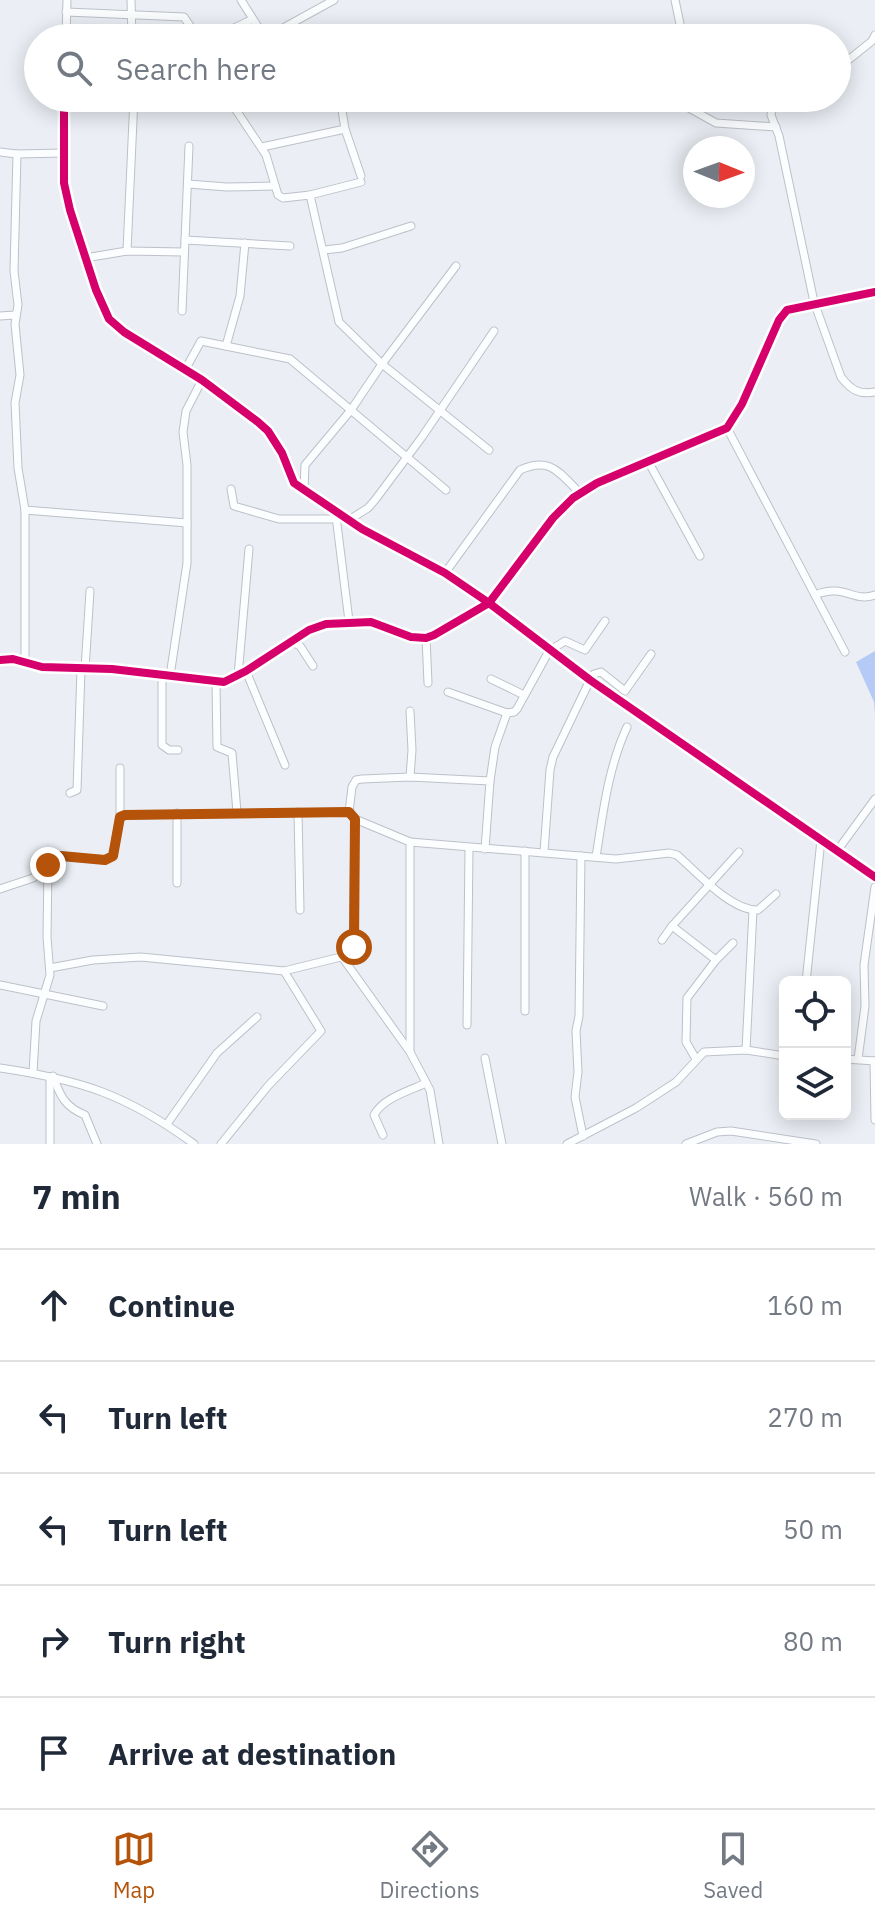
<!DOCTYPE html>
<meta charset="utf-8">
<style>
:root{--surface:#fff;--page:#f6f6f7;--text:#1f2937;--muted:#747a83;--line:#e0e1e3;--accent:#b45309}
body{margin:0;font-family:"IBM Plex Sans",sans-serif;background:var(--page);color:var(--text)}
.controls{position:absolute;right:24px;bottom:24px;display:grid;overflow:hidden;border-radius:12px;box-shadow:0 4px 20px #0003}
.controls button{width:72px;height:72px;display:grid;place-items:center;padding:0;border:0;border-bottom:2px solid var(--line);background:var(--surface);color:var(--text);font:40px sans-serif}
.compass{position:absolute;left:683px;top:136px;width:72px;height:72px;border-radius:50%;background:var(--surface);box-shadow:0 4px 20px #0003;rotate:91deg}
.stop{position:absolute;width:24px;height:24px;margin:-18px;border:6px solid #b45309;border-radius:50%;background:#fff}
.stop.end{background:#b45309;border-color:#fff;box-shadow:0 2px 8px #0008}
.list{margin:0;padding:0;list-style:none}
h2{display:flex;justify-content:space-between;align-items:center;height:104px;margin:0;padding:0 32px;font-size:34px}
h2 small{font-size:26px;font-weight:400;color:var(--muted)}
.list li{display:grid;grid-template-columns:52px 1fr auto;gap:24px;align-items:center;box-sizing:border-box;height:112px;padding:0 32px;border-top:2px solid var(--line)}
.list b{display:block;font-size:30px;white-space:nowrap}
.list em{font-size:26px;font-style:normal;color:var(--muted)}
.icon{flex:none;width:44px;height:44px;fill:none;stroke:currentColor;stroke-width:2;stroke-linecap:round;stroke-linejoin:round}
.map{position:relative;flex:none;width:875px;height:1144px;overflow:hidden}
.search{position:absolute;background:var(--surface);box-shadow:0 4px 20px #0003;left:24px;right:24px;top:24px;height:88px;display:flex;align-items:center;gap:20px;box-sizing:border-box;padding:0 28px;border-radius:44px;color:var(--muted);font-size:30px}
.sheet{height:664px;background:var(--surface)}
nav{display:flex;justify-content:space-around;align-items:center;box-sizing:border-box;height:112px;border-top:2px solid var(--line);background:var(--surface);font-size:22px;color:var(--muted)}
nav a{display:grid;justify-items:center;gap:4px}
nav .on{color:var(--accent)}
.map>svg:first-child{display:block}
.forest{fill:#b5cbf6}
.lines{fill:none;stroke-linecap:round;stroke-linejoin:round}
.minor-casing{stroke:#bcc1c9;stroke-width:9}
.minor{stroke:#fcfdfe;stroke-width:7}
.cycleway-casing{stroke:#fff;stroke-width:13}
.cycleway{stroke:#d6006c;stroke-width:8}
.route{stroke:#b45309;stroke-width:10}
</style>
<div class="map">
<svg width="875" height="1144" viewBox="0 0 875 1144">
<rect width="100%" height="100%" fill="#ebeff5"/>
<path class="forest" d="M875,651V714L874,702L856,662Z"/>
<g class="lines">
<g class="minor-casing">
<g id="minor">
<path d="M131,0L132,38"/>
<path d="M241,0L265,38"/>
<path d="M675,0L680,24L678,38"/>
<path d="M66,12L184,17L198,38"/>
<path d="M66,38L67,0"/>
<path d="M213,38L251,20"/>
<path d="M265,38L334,0"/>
<path d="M837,69L872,41L875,35"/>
<path d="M64,98V183L70,210L96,290L109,319L124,332L202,380L258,422L268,431L282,453L294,483L362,529L445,573L489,603L590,680L875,877"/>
<path d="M228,98L266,155L278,195L283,198L310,195L339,322L382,364L489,450"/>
<path d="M340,98L345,129L361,176"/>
<path d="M671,98L716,123L776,127"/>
<path d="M788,98L772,108L771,115L779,136L814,302L841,377C851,390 859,395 875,392"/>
<path d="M262,147L345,129"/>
<path d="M0,152L17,154L64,153"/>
<path d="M17,154L14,271L18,305L15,324L20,375L15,403L18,468L25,510V662"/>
<path d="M188,184L227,187L275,186"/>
<path d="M310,195L361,182"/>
<path d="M185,240L290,246"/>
<path d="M324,250L342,248L411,226"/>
<path d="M127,251L134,98"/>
<path d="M85,258L127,251L184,252"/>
<path d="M182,311L189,146"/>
<path d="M0,316L15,315"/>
<path d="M226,346L240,296L245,243"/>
<path d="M185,370L201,341L290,359L446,490"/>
<path d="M727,428L845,652"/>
<path d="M648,461L700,556"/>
<path d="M231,489L234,506L279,519H336"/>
<path d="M304,489L305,465L351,410L382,364L456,266"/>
<path d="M25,510L187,523"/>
<path d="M336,516L349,621"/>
<path d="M349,520L368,508L375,500L422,437L494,331"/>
<path d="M445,573L520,470C551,456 559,473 580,493"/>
<path d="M815,595C845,583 853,603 875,595"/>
<path d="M426,638L428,683"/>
<path d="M292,642L300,646L313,666"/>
<path d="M0,660L13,659L42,667L112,669L224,682L246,671L309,630L326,624L371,622L411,637L426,638L434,635L489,603L553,518L573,498L597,483L727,428L742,404L779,320L787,310L875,292"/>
<path d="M85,669L90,591"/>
<path d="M246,671L285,765"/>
<path d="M162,676V745L169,750H178"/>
<path d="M170,676L187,563V465L183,432L186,411L202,380"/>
<path d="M238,676L249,549"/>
<path d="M491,679L524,695"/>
<path d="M216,682L217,747L232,753L237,812"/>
<path d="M448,692L507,713L495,747L490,781"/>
<path d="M410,711L412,750L410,777"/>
<path d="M507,713L514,712L517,709L549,651L565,641L585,650L605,621"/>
<path d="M120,768V817"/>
<path d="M70,793L77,790L81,669"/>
<path d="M298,812L300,910"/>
<path d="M349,812L352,787L356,780L362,779L410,777L490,781L485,849"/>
<path d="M177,813V883"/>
<path d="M410,842V1050"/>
<path d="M525,851V1011"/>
<path d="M837,851L875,799"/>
<path d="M544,852L550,770L553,757L590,680L594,674L601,672L625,691L651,654"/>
<path d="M581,856L579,1016L576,1031L578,1072L575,1097L583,1136"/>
<path d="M596,857C603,813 608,768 627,727"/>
<path d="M0,889L33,878L61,856L105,860L113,856L120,817L125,815L349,812L355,819L410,842L616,859L669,853L677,855C698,873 731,911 758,910L776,894"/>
<path d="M662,940L672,926"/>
<path d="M342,957L410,1052L430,1090L439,1144"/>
<path d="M716,960L672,926L739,852"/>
<path d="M50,968L93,960L141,957L284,971L353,954L355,819"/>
<path d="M806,982L821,840"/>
<path d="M0,985L103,1006"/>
<path d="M467,1025L469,849"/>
<path d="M746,1050L753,910"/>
<path d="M485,1058L502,1144"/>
<path d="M696,1059L686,1042L687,998L716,960L733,943"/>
<path d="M845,1059L875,1061"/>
<path d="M858,1059L865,1006L864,965L875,887"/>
<path d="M874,1061L875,1120"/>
<path d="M0,1068C82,1080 127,1095 194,1144"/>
<path d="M33,1073L36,1021L50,975L47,937L48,865"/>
<path d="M53,1076C60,1096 65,1107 85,1115L97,1144"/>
<path d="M167,1124L217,1053L257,1017"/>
<path d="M383,1135L374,1115C383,1098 409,1091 426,1083"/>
<path d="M50,1144V1077"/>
<path d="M221,1144L268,1086L321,1031L284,971"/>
<path d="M567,1144L636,1108L676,1082L704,1052L746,1050L785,1056"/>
<path d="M686,1144L717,1132L731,1131L816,1144"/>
</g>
</g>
<use href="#minor" class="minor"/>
<g class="cycleway-casing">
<g id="cycleway">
<path d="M64,98V183L70,210L96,290L109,319L124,332L202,380L258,422L268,431L282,453L294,483L362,529L445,573L489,603L590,680L875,877"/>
<path d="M0,660L13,659L42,667L112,669L224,682L246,671L309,630L326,624L371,622L411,637L426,638L434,635L489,603L553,518L573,498L597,483L727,428L742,404L779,320L787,310L875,292"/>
</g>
</g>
<use href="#cycleway" class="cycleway"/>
</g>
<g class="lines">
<path class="route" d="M48,865L61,856L105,860L113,856L120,817L125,815L349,812L355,819L354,947"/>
</g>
</svg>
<div class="controls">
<button><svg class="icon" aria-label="locate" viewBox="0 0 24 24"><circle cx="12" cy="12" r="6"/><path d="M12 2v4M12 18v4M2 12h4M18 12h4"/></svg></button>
<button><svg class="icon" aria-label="layers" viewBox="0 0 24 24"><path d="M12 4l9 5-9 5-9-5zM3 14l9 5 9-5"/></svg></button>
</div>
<svg class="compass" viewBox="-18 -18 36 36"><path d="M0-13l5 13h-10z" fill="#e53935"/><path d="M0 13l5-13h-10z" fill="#747a83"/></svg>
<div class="stop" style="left:354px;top:947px"></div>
<div class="stop end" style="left:48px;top:865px"></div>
<div class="search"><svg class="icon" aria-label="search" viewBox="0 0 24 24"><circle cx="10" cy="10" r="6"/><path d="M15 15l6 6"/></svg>Search here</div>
</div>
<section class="sheet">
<h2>7 min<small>Walk · 560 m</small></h2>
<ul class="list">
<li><svg class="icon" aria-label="ahead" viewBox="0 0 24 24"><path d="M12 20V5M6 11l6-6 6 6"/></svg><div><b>Continue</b></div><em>160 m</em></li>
<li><svg class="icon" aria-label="left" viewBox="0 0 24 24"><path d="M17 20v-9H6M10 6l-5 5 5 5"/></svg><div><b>Turn left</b></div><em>270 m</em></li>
<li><svg class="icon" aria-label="left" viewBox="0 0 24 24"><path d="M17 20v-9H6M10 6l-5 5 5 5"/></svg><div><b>Turn left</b></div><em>50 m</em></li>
<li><svg class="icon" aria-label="right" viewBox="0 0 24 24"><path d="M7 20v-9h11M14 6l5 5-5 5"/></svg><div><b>Turn right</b></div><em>80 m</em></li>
<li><svg class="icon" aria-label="arrive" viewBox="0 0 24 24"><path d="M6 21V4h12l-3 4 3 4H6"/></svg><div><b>Arrive at destination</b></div></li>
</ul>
</section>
<nav>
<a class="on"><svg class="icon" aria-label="map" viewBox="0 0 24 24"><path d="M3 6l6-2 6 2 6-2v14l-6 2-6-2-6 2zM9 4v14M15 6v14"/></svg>Map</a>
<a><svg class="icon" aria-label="directions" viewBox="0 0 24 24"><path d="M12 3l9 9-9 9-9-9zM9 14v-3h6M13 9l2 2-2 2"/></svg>Directions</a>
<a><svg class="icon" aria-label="saved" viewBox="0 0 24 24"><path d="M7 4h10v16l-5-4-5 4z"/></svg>Saved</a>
</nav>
